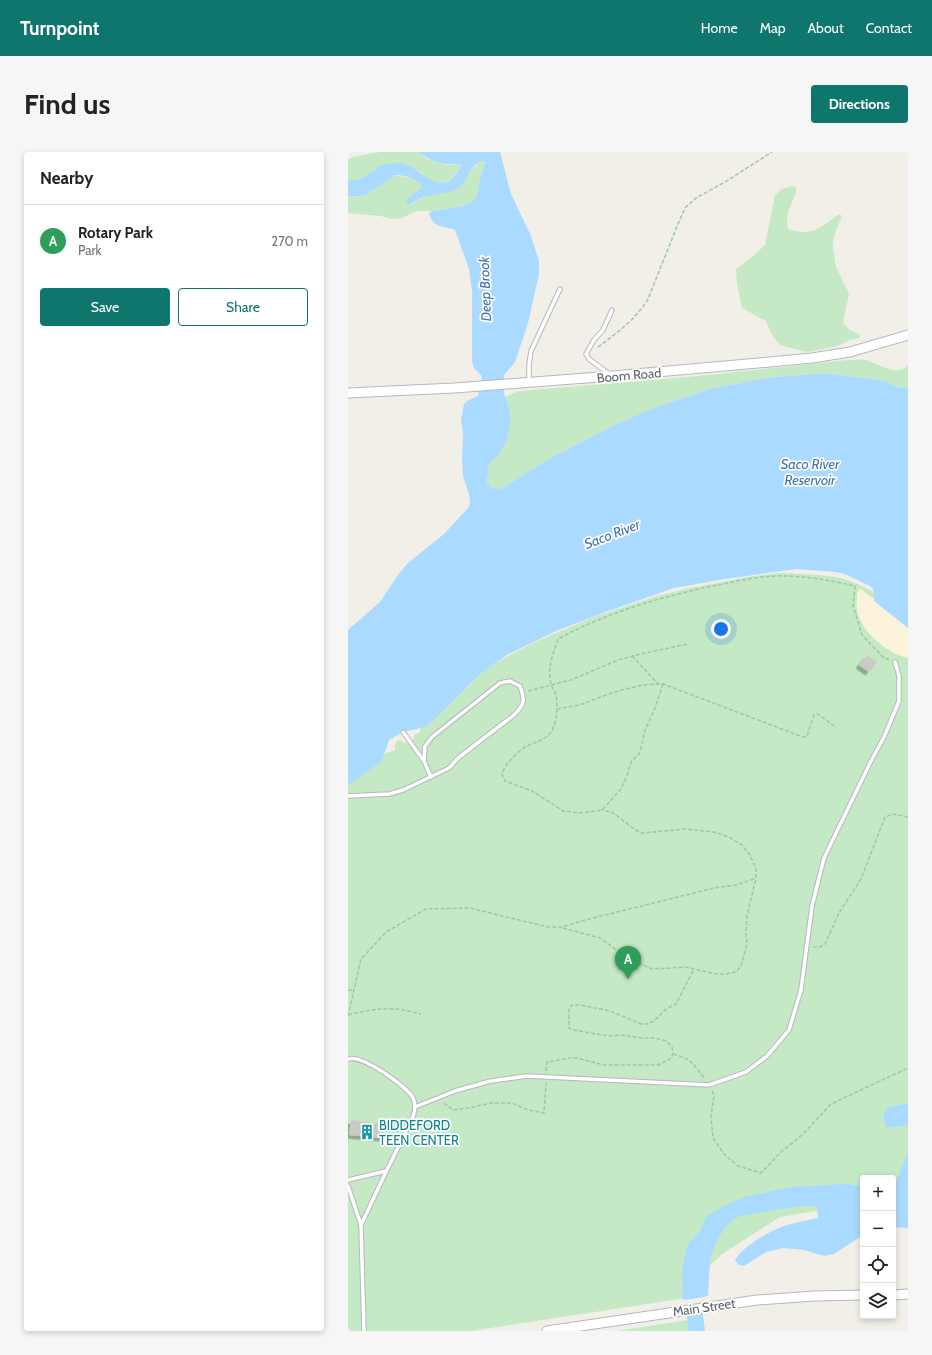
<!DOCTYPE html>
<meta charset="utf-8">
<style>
:root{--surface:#fff;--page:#f6f6f6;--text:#222;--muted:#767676;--line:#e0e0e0;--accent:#0f766e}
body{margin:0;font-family:Cabin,sans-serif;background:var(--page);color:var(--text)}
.controls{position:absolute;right:12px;bottom:12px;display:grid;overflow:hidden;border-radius:4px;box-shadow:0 2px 6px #0003}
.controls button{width:36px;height:36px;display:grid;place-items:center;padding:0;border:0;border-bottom:1px solid var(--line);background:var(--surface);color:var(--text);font:20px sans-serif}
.you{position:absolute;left:373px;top:477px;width:14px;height:14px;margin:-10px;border:3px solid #fff;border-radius:50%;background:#1a73e8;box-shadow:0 0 0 6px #1a73e833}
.badge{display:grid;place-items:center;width:26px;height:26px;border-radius:50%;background:var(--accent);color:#fff;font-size:13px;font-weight:700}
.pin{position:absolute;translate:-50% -33px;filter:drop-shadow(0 1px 2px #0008)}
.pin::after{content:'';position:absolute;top:21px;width:14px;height:12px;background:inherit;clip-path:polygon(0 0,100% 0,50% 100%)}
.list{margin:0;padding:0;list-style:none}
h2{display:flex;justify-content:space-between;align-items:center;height:52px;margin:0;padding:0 16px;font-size:17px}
h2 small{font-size:13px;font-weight:400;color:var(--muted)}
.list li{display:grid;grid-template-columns:26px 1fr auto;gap:12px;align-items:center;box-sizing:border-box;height:72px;padding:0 16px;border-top:1px solid var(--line)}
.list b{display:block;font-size:15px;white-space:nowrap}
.list p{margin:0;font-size:13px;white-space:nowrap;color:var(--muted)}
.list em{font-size:13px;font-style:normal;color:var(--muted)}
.actions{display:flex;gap:8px;padding:12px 16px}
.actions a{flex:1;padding:9px 0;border:1px solid var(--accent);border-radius:4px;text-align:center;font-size:14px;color:var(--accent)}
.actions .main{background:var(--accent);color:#fff}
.icon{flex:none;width:22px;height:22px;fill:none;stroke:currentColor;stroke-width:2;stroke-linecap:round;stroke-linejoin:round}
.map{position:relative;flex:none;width:560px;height:1179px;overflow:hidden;border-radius:4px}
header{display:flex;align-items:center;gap:24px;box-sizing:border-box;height:56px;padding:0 20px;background:var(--accent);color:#fff}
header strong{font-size:19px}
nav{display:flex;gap:22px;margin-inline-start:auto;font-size:14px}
.intro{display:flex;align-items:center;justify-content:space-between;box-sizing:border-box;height:96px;padding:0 24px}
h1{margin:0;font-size:28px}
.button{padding:10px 18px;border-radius:4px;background:var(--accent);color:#fff;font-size:14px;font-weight:700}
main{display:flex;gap:24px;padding:0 24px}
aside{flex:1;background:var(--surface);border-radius:4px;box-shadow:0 2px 6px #0003}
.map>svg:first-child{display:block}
.green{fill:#c5e8c5}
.sand{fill:#fbf3d9}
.water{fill:#aadaff}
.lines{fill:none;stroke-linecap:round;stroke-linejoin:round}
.river{stroke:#aadaff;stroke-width:16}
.building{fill:#cccac5;filter:url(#shadow)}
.service-casing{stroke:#b5b8bc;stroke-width:5.5}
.tertiary-casing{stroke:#b5b8bc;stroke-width:11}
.path{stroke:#9cc7a9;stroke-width:1.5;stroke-dasharray:4 2;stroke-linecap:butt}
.service{stroke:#fff;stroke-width:3.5}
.tertiary{stroke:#fff;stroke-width:9}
.labels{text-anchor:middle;stroke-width:3.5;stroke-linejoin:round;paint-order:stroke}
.street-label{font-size:13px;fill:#5f6368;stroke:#fff}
.culture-label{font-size:13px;fill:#0d838f;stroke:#fff;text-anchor:start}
.water-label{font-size:14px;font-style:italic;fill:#4174aa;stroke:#fff}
</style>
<header>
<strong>Turnpoint</strong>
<nav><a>Home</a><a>Map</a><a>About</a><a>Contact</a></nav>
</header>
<div class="intro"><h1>Find us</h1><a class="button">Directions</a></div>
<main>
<aside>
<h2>Nearby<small></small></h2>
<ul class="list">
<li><span class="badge" style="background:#2e9e5b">A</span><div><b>Rotary Park</b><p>Park</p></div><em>270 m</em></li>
</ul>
<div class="actions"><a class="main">Save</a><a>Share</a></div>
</aside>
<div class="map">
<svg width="560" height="1179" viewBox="0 0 560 1179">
<defs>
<filter id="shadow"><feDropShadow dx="-3.5" dy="3.5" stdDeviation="0" flood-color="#0004"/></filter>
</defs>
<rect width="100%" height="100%" fill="#f1efe8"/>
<g class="green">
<path d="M32,0H71L79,7L99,13L113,12V14C104,26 97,37 80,27C78,26 77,24 75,22C67,17 57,14 48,11L29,16L11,28L0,30V8L5,5Z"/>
<path d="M135,9L138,10L132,27L129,44L126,48L115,54L84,59H69L54,66L43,67L33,64L0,61V44C3,44 7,45 10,44C21,42 31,33 37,24C51,23 62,24 74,32V35L67,40L61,53L123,19L130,10Z"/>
<path d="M444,34L449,36C445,53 436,59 440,77C445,78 450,80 456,80C469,81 481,69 491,62L494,64L486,84L485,96L488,115L501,142L495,171L502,178L512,183V186L502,188L490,194L459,200L432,193L423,181L418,169L394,156L389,132L388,117L404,105L417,93L427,43L434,37Z"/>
<path d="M500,208C505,208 512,207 517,208C531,211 545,225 560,214V236L548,235L539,230L524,227L485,222H466L426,225L365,236L336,246L269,272L202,306L158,334L151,337L142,335L139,332L141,312L151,303L162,260L157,245L171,239L340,225Z"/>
<path d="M430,421C448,422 475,422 493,426C519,434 539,447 560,464V1056L545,1055V1026H515V1051L432,1065L374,1102L347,1128L345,1145L123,1179H0V628L34,603L47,598V593L50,588L60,592L65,588L66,583L72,580V576L97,548L120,535L131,522L151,509L185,491L243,466L309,444L337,437L399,425Z"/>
<path d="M346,1167L341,1172L340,1176L345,1179H269Z"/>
</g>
<path class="sand" d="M512,437C518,439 521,446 527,446L560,464V506C540,501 516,483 510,462C508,455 509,448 509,440Z"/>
<g class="water">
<path d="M71,0H152L163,42L183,84L191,109V122L180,171L167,210L156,223V241L162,260V271L159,287L151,303L141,312L139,331L142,335L151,337L158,334L202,306L269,272L309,255L365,236L426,225L466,222H485L524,227L539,230L548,235L560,236V476L526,449V441L525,437L522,434L497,422L487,420L448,417L371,428L326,436L255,461L208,479L159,503L143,514L132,522L89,565L77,575L55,580L41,588L34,609L0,633V478L32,450L50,423L60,411L96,382L121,355L122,351L121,342L115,324L114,307L115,280L113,269L116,252L119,249L130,244L134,224L126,216L124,209V139L121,117L107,78C96,74 84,76 81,61L84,59L115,54L126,48L129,44L132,27L138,10L133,9C121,13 120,31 109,37C98,43 86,41 75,45C70,47 65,50 61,53L58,50L59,47L74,35L73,32C52,17 37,24 15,34C24,25 34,13 48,11C66,8 87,43 104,26C108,23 110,18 113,14V12C95,13 85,11 71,0Z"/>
<path d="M560,951V973L538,976L535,964L539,956Z"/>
<path d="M560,1002V1076L545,1075V1040L553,1016Z"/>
<path d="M500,1032L515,1035V1083L486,1102L476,1104L456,1098L435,1096L418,1100L396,1114L391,1113L387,1109C391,1097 419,1081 431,1076C443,1071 457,1069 470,1066L469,1054H453L419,1059L389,1065L378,1074L369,1088L362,1106L360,1144L345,1147L335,1148L334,1118L340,1092L352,1079L359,1064L380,1052L397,1045L443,1035Z"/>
</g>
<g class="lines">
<g class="river">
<path d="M0,36H13L38,20"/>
<path d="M347,1164L349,1179"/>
</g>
</g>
<g class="building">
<path d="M519,503L529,510L521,520L511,513Z"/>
<path d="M3,968L37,972L35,986L1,983Z"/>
</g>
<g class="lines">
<g class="service-casing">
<g id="service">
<path d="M261,222L241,207L238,202L246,188L255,178L264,158"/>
<path d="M181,229V213L183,199L212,137"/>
<path d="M55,580L76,609L83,625"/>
<path d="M0,644L41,642L55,638L101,616L110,606L166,563C177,552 177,548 172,534L162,529L152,531L84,585L77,594L76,609"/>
<path d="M0,907C13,902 59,934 65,946C68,953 67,958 65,965L36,1024L13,1073"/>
<path d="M67,955L107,939L128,933L143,929L179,924L361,933L398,920L419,904L441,878L453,838L464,754L476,706L522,611L536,585L551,549V524L547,510"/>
<path d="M0,1028L38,1019"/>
<path d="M0,1034L13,1073L16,1179"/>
</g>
</g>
<g class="tertiary-casing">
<g id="tertiary">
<path d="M0,241L106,236L264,224L422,210L464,206L502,200L560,183"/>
<path d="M545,1143L560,1142"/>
<path d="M199,1179L409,1148L466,1144L515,1143"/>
</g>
</g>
<g class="path">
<path d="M250,195C269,181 288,167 300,147L330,72L337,56L348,46L377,30L424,0"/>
<path d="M284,504L310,532"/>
<path d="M315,532L307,556L296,581L294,593L291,602L283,610L279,624L273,637L254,658L231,661L215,659L184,639L157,629L154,622C155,615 171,598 177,595C189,589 201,588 206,574C209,565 210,552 208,543C207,539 204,536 203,532C199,516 205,502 210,487C258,461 312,445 365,434C385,430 406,425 426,424C452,423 481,428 507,434L505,454L514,483L535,505L541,508"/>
<path d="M180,539L223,528L270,508L297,501L340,492"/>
<path d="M209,557C218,555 229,554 237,551C260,542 290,531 315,532L455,585L459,584L466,563L470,562L486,574"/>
<path d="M215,776L252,786L281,807L304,817L338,815L368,822H378L388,820L393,814L399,792L398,781L399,764L408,726V717L402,703L394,693L381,685L366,680L338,677L293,681L286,677L264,660L254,658"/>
<path d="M465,795H472L477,792L491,761L513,727L537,665L545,662L560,665"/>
<path d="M0,838H6"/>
<path d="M0,863C29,856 45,854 73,862"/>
<path d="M0,864L13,807L38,780L78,757L122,756L200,775H214L233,769L366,736L388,733L408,726"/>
<path d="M325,902C346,908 344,911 357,927"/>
<path d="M198,919L199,910L222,906H229L256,913H310L322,907L325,902L324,895L318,889L307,886H293L273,883L261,884L225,878L221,876V858L224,853H232L262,859L293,872H299L306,869L318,857L328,852L346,817"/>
<path d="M364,939L366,943L363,965L365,986L376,1002L390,1014L413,1021L434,999L454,983L483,952L560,916"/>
<path d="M96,951L105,958L120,956L143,951H164L180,958L196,961L198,931"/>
</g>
<use href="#service" class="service"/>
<use href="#tertiary" class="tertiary"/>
</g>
<defs>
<g id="building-bare" transform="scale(1.2)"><path d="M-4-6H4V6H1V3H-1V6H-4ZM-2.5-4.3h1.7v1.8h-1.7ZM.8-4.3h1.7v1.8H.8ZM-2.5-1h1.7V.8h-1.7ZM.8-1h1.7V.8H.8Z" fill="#0f9aa8" stroke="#fff" stroke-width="2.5" paint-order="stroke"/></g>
</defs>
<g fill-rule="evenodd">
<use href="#building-bare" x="19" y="980"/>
</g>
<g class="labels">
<g class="street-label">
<text transform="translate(281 223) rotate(-5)" y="5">Boom Road</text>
<text transform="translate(356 1155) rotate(-8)" y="5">Main Street</text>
</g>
<g class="culture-label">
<text x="31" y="978">BIDDEFORD<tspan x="31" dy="15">TEEN CENTER</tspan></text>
</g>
<g class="water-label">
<text transform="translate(137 137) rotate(-92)" y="5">Deep Brook</text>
<text x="462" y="317">Saco River<tspan x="462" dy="16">Reservoir</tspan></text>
<text transform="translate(264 382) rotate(-21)" y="5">Saco River</text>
</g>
</g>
</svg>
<div class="controls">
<button>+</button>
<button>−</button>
<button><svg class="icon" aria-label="locate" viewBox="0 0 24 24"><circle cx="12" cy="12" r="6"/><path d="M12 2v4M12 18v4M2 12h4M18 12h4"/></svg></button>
<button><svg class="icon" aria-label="layers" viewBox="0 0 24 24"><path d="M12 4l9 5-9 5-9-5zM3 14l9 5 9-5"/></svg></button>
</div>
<div class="you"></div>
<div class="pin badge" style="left:280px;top:827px;background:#2e9e5b">A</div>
</div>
</main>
